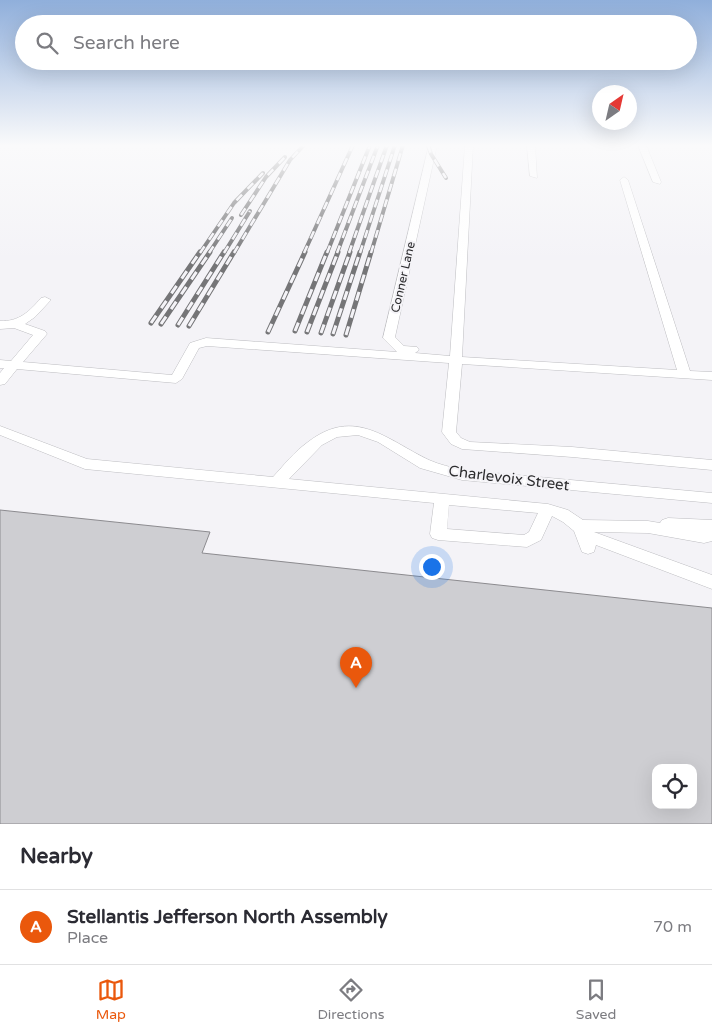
<!DOCTYPE html>
<style>
:root{--surface:#fff;--page:#f7f7f7;--text:#2b2b33;--muted:#7c7c81;--line:#e1e1e2;--accent:#ea580c}
body{margin:0;font-family:"Varela Round",sans-serif;background:var(--page);color:var(--text)}
.controls{position:absolute;right:15px;bottom:15px;display:grid;overflow:hidden;border-radius:10px;box-shadow:0 5px 20px #0002}
.controls button{width:45px;height:45px;display:grid;place-items:center;padding:0;border:0;border-bottom:1px solid var(--line);background:var(--surface);color:var(--text);font:25px sans-serif}
.compass{position:absolute;left:592px;top:85px;width:45px;height:45px;border-radius:50%;background:var(--surface);box-shadow:0 5px 20px #0002;rotate:34deg}
.you{position:absolute;left:431px;top:566px;width:18px;height:18px;margin:-12px;border:4px solid #fff;border-radius:50%;background:#1a73e8;box-shadow:0 0 0 8px #1a73e833}
.badge{display:grid;place-items:center;width:32px;height:32px;border-radius:50%;background:var(--accent);color:#fff;font-size:16px;font-weight:700}
.pin{position:absolute;translate:-50% -41px;filter:drop-shadow(0 1px 2px #0008)}
.pin::after{content:'';position:absolute;top:26px;width:18px;height:15px;background:inherit;clip-path:polygon(0 0,100% 0,50% 100%)}
.list{margin:0;padding:0;list-style:none}
h2{display:flex;justify-content:space-between;align-items:center;height:65px;margin:0;padding:0 20px;font-size:21px}
h2 small{font-size:16px;font-weight:400;color:var(--muted)}
.list li{display:grid;grid-template-columns:32px 1fr auto;gap:15px;align-items:center;box-sizing:border-box;height:75px;padding:0 20px;border-top:1px solid var(--line)}
.list b{display:block;font-size:19px;white-space:nowrap}
.list p{margin:0;font-size:16px;white-space:nowrap;color:var(--muted)}
.list em{font-size:16px;font-style:normal;color:var(--muted)}
.icon{flex:none;width:28px;height:28px;fill:none;stroke:currentColor;stroke-width:2;stroke-linecap:round;stroke-linejoin:round}
.map{position:relative;flex:none;width:712px;height:824px;overflow:hidden}
.search{position:absolute;background:var(--surface);box-shadow:0 5px 20px #0002;left:15px;right:15px;top:15px;height:55px;display:flex;align-items:center;gap:12px;box-sizing:border-box;padding:0 18px;border-radius:28px;color:var(--muted);font-size:19px}
.sheet{height:140px;background:var(--surface)}
nav{display:flex;justify-content:space-around;align-items:center;box-sizing:border-box;height:70px;border-top:1px solid var(--line);background:var(--surface);font-size:14px;color:var(--muted)}
nav a{display:grid;justify-items:center;gap:2px}
nav .on{color:var(--accent)}
.map>svg:first-child{display:block}
.building{fill:#ceced2;stroke:#8c8b8f;fill-rule:evenodd}
.lines{fill:none;stroke-linecap:round;stroke-linejoin:round}
.minor-casing{stroke:#bdbdc1;stroke-width:1}
.minor{fill:#fff;fill-rule:evenodd}
.rail-far1-casing{stroke:#757577;stroke-width:4}
.rail-casing{stroke:#757577;stroke-width:5}
.rail-far1{stroke:#f4f3f7;stroke-width:2.5;stroke-dasharray:8;stroke-linecap:butt}
.rail{stroke:#f4f3f7;stroke-width:3;stroke-dasharray:9;stroke-linecap:butt}
.labels{text-anchor:middle;stroke-width:4;stroke-linejoin:round;paint-order:stroke}
.far-street-label{font-size:12px;fill:#2d2d2f;stroke:#f4f3f7}
.street-label{font-size:15px;fill:#2d2d2f;stroke:#f4f3f7}
</style>
<div class="map">
<svg width="712" height="824" viewBox="0 0 712 824">
<rect width="100%" height="100%" fill="#f4f3f7"/>
<path class="building" d="M0,510L210,532L202,553L712,608V824H0ZM656,768H693V805H656Z"/>
<g class="lines">
<g class="minor-casing">
<g id="minor">
<path d="M429,145H437L395,337L404,346L417,347L419,350L415,353L450,356L465,145H473L462,357L677,370L620,180L624,177L628,180L690,371L712,372V380L462,364L456,432L461,438L470,442L572,447L712,460V470L572,457L462,449L451,444L442,432L449,363L207,346L199,348L182,379L176,383L17,369L5,384L0,385V373L4,368H0V360L11,361L33,335L14,328L0,329V321C19,322 30,311 41,298L45,297L51,300L49,302L35,317L25,324L45,331L47,334L23,362L172,375L190,343L206,338L397,352L383,338Z"/>
<path d="M527,145H535L537,178L530,176Z"/>
<path d="M638,145H646L661,182L660,184L653,182Z"/>
<path d="M0,426L87,459L273,477C284,465 294,452 308,442C355,406 387,440 429,460C440,465 451,467 462,470L712,493V503L462,480L420,468L378,442L358,435L337,437L322,445L289,479L548,504L568,510L583,520L648,521L660,523L662,520L668,518L712,520V541L704,543L648,533L594,532L712,575V589L596,545L594,552L588,554L582,552L574,531L563,522L552,516L541,540L527,547L438,540L432,538L430,534L434,503L85,469L0,435ZM449,505L538,513L529,532L524,535L447,529Z"/>
</g>
</g>
<use href="#minor" class="minor"/>
<g class="rail-far1-casing">
<g id="rail-far1">
<path d="M428,145L431,154L446,178"/>
<path d="M241,215L266,177L285,157"/>
<path d="M200,253L234,203L263,173"/>
<path d="M209,253L232,218"/>
<path d="M224,253L250,211"/>
<path d="M234,253L290,160L304,145"/>
<path d="M304,253L353,145"/>
<path d="M327,253L370,145"/>
<path d="M337,253L378,145"/>
<path d="M349,253L387,145"/>
<path d="M360,253L395,145"/>
<path d="M371,253L403,145"/>
</g>
</g>
<g class="rail-casing">
<g id="rail">
<path d="M151,323L200,252"/>
<path d="M161,324L210,252"/>
<path d="M178,325L224,252"/>
<path d="M189,326L234,252"/>
<path d="M295,331L327,252"/>
<path d="M268,332L305,252"/>
<path d="M307,332L338,252"/>
<path d="M321,333L350,252"/>
<path d="M333,334L360,252"/>
<path d="M346,335L371,252"/>
</g>
</g>
<use href="#rail-far1" class="rail-far1"/>
<use href="#rail" class="rail"/>
</g>
<linearGradient id="sky" x2="0" y2="1"><stop stop-color="#90afdb"/><stop offset="0.56" stop-color="#fafafb"/><stop offset="1" stop-color="#fafafb" stop-opacity="0"/></linearGradient>
<rect width="712" height="260" fill="url(#sky)"/>
<g class="labels">
<g class="far-street-label">
<text transform="translate(403 277) rotate(-77)" y="4">Conner Lane</text>
</g>
<g class="street-label">
<text transform="translate(509 478) rotate(7)" y="5">Charlevoix Street</text>
</g>
</g>
</svg>
<div class="controls">
<button><svg class="icon" aria-label="locate" viewBox="0 0 24 24"><circle cx="12" cy="12" r="6"/><path d="M12 2v4M12 18v4M2 12h4M18 12h4"/></svg></button>
</div>
<svg class="compass" viewBox="-18 -18 36 36"><path d="M0-13l5 13h-10z" fill="#e53935"/><path d="M0 13l5-13h-10z" fill="#7c7c81"/></svg>
<div class="you"></div>
<div class="pin badge" style="left:356px;top:688px">A</div>
<div class="search"><svg class="icon" aria-label="search" viewBox="0 0 24 24"><circle cx="10" cy="10" r="6"/><path d="M15 15l6 6"/></svg>Search here</div>
</div>
<section class="sheet">
<h2>Nearby<small></small></h2>
<ul class="list">
<li><span class="badge">A</span><div><b>Stellantis Jefferson North Assembly</b><p>Place</p></div><em>70 m</em></li>
</ul>
</section>
<nav>
<a class="on"><svg class="icon" aria-label="map" viewBox="0 0 24 24"><path d="M3 6l6-2 6 2 6-2v14l-6 2-6-2-6 2zM9 4v14M15 6v14"/></svg>Map</a>
<a><svg class="icon" aria-label="directions" viewBox="0 0 24 24"><path d="M12 3l9 9-9 9-9-9zM9 14v-3h6M13 9l2 2-2 2"/></svg>Directions</a>
<a><svg class="icon" aria-label="saved" viewBox="0 0 24 24"><path d="M7 4h10v16l-5-4-5 4z"/></svg>Saved</a>
</nav>
